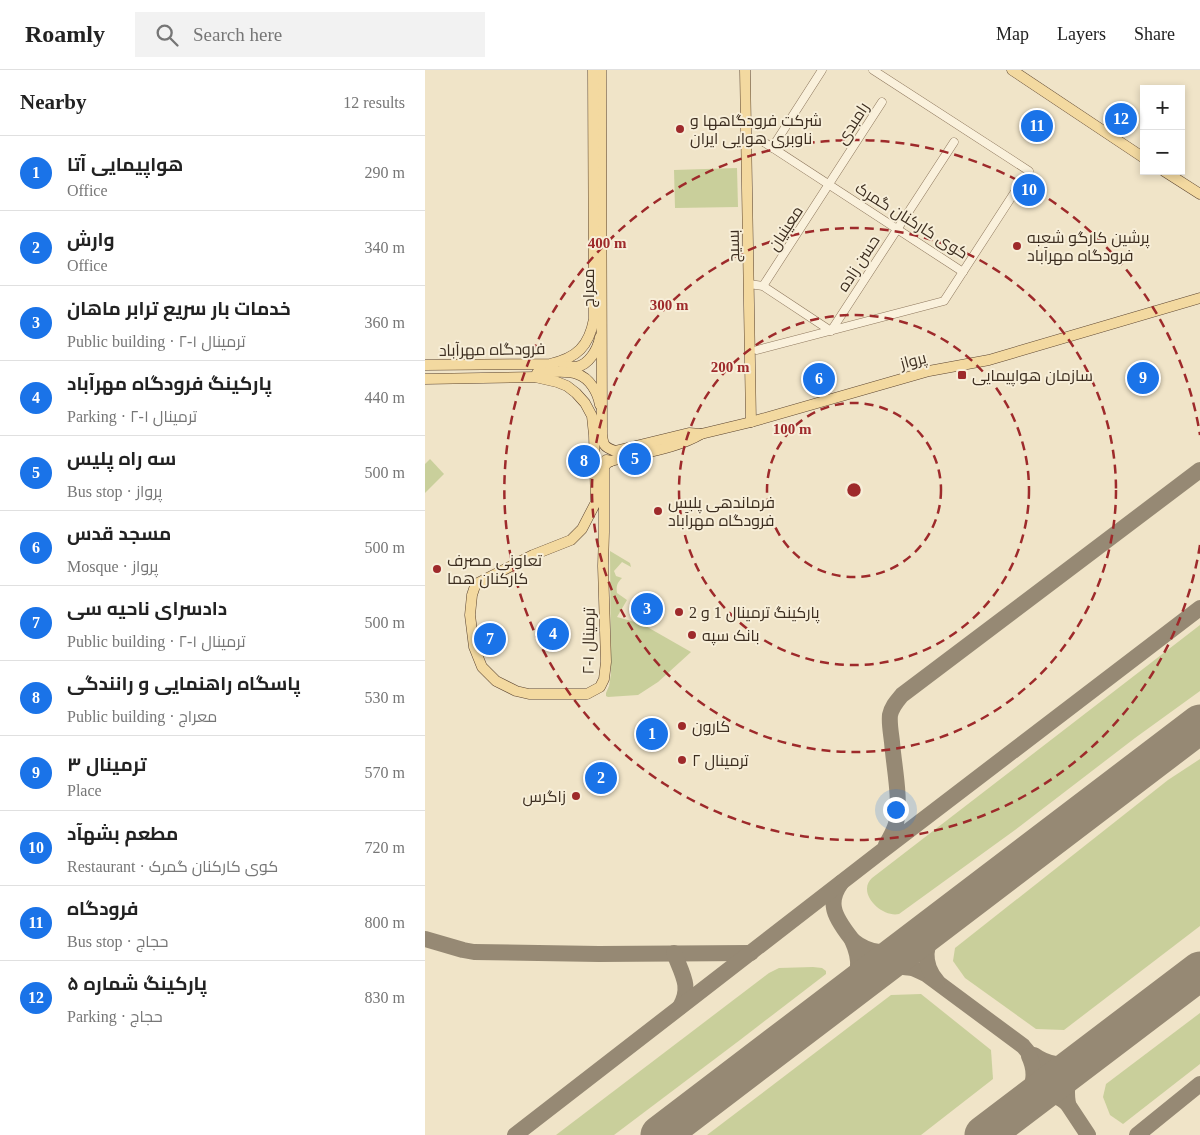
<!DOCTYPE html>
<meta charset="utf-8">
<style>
:root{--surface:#fff;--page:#f2f2f2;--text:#222;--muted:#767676;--line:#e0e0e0;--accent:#1a73e8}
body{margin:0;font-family:"Times New Roman",Cairo,serif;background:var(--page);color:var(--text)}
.controls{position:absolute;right:15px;top:15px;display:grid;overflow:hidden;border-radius:0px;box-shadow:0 2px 8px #0003}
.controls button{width:45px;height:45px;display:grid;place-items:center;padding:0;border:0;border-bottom:1px solid var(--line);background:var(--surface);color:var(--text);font:25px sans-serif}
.you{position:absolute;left:470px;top:739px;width:18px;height:18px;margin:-12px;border:4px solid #fff;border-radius:50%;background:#1a73e8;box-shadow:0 0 0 8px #1a73e833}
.badge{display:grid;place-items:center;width:32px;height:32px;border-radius:50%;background:var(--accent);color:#fff;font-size:16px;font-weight:700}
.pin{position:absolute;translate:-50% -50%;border:2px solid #fff;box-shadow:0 1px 5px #0006}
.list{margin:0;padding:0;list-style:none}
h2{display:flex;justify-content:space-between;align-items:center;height:65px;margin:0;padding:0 20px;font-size:21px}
h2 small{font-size:16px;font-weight:400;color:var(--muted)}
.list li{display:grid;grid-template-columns:32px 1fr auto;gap:15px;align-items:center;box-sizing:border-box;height:75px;padding:0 20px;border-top:1px solid var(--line)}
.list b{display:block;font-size:19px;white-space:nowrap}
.list p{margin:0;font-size:16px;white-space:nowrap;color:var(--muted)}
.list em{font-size:16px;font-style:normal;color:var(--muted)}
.icon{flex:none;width:28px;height:28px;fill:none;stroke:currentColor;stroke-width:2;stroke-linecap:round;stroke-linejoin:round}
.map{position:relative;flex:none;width:775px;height:1065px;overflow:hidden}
header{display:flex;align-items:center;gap:30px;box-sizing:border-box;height:70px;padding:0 25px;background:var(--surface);border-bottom:1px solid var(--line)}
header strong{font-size:24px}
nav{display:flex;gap:28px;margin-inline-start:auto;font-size:18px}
.search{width:350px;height:45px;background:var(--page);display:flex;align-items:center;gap:12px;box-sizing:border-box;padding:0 18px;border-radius:0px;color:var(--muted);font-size:19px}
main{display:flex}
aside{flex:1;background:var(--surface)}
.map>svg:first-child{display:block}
.green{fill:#c9cf9b}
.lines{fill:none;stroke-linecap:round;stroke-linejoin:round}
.taxiway{stroke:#968974;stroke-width:16}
.runway{stroke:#968974;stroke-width:39}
.minor-casing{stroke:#8d765c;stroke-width:9}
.major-casing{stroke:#5b4430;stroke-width:11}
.minor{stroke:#faf1dc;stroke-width:8}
.major{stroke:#f3d9a0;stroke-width:10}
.ring{fill:none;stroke:#9e2a2b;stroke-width:2.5;stroke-dasharray:9 6}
.poi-dot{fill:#9e2a2b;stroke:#f7eed8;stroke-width:2}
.labels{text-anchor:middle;stroke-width:4;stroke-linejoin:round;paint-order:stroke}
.poi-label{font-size:16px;fill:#3d2e20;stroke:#f7eed8;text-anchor:start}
.street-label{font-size:16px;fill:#3d2e20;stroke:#f7eed8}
.centre{fill:#9e2a2b;stroke:#f7eed8;stroke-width:2.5}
.ring-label{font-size:15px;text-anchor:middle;font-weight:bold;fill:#9e2a2b;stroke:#f7eed8;stroke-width:4;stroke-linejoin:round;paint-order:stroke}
</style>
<header>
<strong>Roamly</strong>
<div class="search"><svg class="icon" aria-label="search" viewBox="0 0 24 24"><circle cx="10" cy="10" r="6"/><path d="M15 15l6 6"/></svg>Search here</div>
<nav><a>Map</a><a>Layers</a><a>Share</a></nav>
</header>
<main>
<aside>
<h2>Nearby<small>12 results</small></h2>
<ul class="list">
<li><span class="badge">1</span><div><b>هواپیمایی آتا</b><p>Office</p></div><em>290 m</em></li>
<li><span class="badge">2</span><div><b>وارش</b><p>Office</p></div><em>340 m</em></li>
<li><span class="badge">3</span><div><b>خدمات بار سریع ترابر ماهان</b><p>Public building · ترمینال ۱-۲</p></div><em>360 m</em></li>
<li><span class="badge">4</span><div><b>پارکینگ فرودگاه مهرآباد</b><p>Parking · ترمینال ۱-۲</p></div><em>440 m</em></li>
<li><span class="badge">5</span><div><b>سه راه پلیس</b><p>Bus stop · پرواز</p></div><em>500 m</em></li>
<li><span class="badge">6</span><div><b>مسجد قدس</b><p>Mosque · پرواز</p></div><em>500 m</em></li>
<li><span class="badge">7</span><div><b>دادسرای ناحیه سی</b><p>Public building · ترمینال ۱-۲</p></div><em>500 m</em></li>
<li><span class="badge">8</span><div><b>پاسگاه راهنمایی و رانندگی</b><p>Public building · معراج</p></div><em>530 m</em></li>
<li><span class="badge">9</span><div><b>ترمینال ۳</b><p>Place</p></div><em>570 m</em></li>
<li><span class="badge">10</span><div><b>مطعم بشهآد</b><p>Restaurant · کوی کارکنان گمرک</p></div><em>720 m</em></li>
<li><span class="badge">11</span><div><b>فرودگاه</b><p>Bus stop · حجاج</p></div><em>800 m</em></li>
<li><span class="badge">12</span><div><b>پارکینگ شماره ۵</b><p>Parking · حجاج</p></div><em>830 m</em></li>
</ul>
</aside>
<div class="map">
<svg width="775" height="1065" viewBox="0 0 775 1065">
<rect width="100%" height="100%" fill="#f0e4c8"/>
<g class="green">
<path d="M312,98L313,137L250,138L249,100Z"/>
<path d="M5,389L19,404L0,423V394Z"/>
<path d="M185,481L205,493L206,497L197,492L189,501L191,506L197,508C192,513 191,516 192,523L202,530L192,547L217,554L266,582L233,612L213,625L183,627L181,626V623L184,616L186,604Z"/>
<path d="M775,555V621L710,668L590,760L474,844C461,847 442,833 442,819C442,814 444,811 447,808Z"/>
<path d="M775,689V856L639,960L611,959L540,908L528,891L530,878L743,710Z"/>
<path d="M388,897L397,898L401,901V904L315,970L189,1065H131L344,903L354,898Z"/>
<path d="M496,924L566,980L568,1009L496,1065H282L466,925Z"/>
<path d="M775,943V994L698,1054L685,1045L678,1027L681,1014Z"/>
</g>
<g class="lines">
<g class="taxiway">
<path d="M461,775C465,768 469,761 471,754C476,727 469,698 467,672C466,663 464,653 465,645C467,636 472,631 477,625L775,400"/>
<path d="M416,813C411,820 407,828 409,838C411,852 439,887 451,893C463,897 475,896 486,898C491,899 496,902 501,904L598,976L628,1012L663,1065"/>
<path d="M0,869L38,880L49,882L174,884L326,883"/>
<path d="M249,883C257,904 267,917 255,937"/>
<path d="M512,911C496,893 500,872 514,853"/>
<path d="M420,924C435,905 437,892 427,870C446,885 462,885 483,876"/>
<path d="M609,985C624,996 636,995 654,993"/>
<path d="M611,1025C624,1022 634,1026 643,1034C640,1016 643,1008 654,993"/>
<path d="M600,1034C607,1016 613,1005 604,986"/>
<path d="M90,1065L453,784L775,538"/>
<path d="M712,1065L775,1014"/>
</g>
<g class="runway">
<path d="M235,1065L775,654"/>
<path d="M559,1065L775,901"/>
</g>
<g class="minor-casing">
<g id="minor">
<path d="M448,0L604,101"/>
<path d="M334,69L538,202"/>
<path d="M347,78L397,0"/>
<path d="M324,214L338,216L406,261L529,72"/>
<path d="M338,216L457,32"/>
<path d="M332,280L519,231L595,114"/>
</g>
</g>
<g class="major-casing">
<g id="major">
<path d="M176,0L177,364C178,375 179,377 190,381L264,363L276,364L326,352L504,301L564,290L775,228"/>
<path d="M320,0L326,352"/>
<path d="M587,0L719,88"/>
<path d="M739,101L775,124"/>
<path d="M0,295L125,294C152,288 164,276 169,249L168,0"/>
<path d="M139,296C143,296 147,297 151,297C164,295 173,279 175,267"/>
<path d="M112,303C123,302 143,300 152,304C165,308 173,323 175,335"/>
<path d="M0,309L110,307L132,312L142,316L151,323L160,333L167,346L169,365L171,432L157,459L146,470L108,485L53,513L50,516L47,525L45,545L49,577L57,597L71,611L91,621L104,624H162L175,617L179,609L181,592L178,496L179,462V397L182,393L186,391"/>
<path d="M181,390L186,391C215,383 251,379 276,364"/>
</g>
</g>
<use href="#minor" class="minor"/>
<use href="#major" class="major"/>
</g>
<g class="ring">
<circle cx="429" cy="420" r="87"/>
<circle cx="429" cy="420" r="175"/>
<circle cx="429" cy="420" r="262"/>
<path d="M775 475A350 350 0 1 1 775 365"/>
</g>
<g class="poi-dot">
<circle cx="255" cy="59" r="5"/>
<circle cx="592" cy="176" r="5"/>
<rect x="532" y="300" width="10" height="10" rx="2.5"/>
<circle cx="233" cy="441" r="5"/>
<circle cx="12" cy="499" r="5"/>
<circle cx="254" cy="542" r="5"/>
<circle cx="267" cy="565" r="5"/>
<circle cx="257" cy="656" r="5"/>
<circle cx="257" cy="690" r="5"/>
<circle cx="151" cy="726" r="5"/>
</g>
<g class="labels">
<g class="poi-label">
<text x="265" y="56">شرکت فرودگاهها و<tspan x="265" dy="18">ناوبری هوایی ایران</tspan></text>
<text x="602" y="173">پرشین کارگو شعبه<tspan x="602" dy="18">فرودگاه مهرآباد</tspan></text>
<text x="547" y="311">سازمان هواپیمایی</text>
<text x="243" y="438">فرماندهی پلیس<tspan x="243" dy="18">فرودگاه مهرآباد</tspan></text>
<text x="22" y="496">تعاونی مصرف<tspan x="22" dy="18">کارکنان هما</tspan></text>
<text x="264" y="548">پارکینگ ترمینال 1 و 2</text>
<text x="277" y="571">بانک سپه</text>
<text x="267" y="662">کارون</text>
<text x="267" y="696">ترمینال ۲</text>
<text x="141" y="732" text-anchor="end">زاگرس</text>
</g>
<g class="street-label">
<text transform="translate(427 53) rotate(-57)" y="6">رامبدی</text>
<text transform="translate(487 150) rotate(32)" y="6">کوی کارکنان گمرک</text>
<text transform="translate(360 158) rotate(-57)" y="6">معینیان</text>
<text transform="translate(308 176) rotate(-91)" y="6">بسیج</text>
<text transform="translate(433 193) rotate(-57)" y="6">حسن زاده</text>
<text transform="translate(163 218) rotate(-90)" y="6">معراج</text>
<text transform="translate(67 279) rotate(-1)" y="6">فرودگاه مهرآباد</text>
<text transform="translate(488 290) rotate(-15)" y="6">پرواز</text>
<text transform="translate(163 571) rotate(-89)" y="6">ترمینال ۱-۲</text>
</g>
</g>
<circle cx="429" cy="420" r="8" class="centre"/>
<g class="ring-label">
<text x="182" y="178">400 m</text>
<text x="244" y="240">300 m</text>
<text x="305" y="302">200 m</text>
<text x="367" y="364">100 m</text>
</g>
</svg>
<div class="controls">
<button>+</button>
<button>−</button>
</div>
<div class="you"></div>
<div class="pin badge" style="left:227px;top:664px">1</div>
<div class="pin badge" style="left:176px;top:708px">2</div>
<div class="pin badge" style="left:222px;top:539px">3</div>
<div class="pin badge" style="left:128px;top:564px">4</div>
<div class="pin badge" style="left:210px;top:389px">5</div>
<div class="pin badge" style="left:394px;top:309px">6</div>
<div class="pin badge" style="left:65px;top:569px">7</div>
<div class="pin badge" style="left:159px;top:391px">8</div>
<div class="pin badge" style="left:718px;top:308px">9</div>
<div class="pin badge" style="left:604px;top:120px">10</div>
<div class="pin badge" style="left:612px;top:56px">11</div>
<div class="pin badge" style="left:696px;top:49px">12</div>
</div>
</main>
